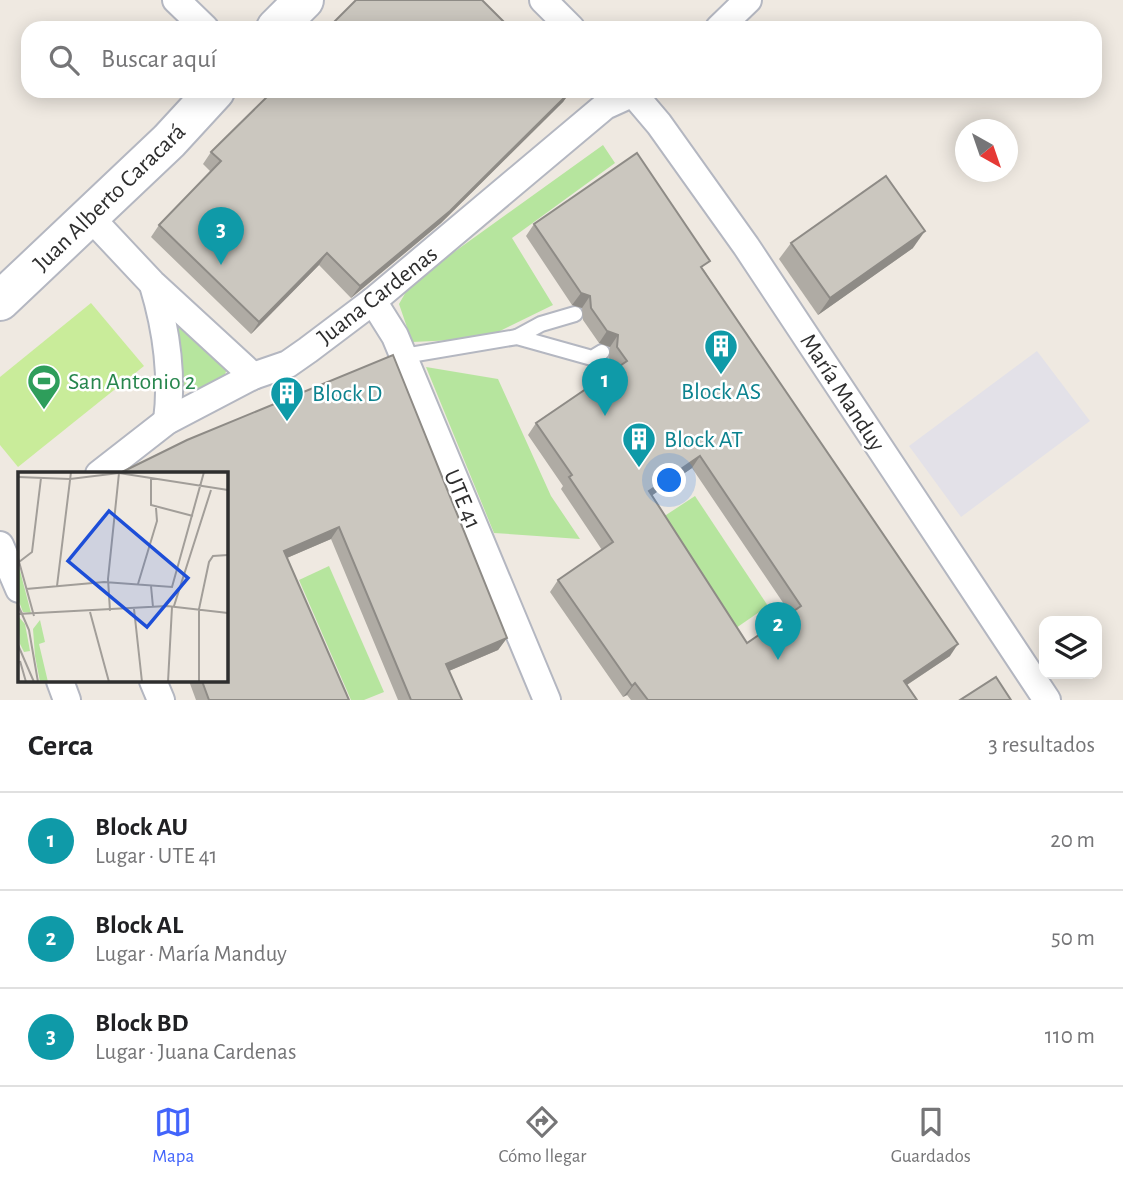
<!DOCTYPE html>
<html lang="es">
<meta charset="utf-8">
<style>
:root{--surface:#fff;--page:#f2f2f2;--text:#202124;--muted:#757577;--line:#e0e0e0;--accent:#4264fb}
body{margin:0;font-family:"Alegreya Sans",sans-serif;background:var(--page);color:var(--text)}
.controls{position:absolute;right:21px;bottom:21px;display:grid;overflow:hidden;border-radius:14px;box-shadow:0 4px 18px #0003}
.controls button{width:63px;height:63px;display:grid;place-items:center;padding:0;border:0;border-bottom:2px solid var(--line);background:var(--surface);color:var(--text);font:35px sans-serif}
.compass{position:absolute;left:955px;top:119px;width:63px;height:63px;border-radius:50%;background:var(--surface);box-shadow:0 4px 18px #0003;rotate:140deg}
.you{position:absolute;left:670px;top:481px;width:24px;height:24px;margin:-18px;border:5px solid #fff;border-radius:50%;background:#1a73e8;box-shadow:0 0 0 10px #1a73e833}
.badge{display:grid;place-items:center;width:46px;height:46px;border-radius:50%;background:var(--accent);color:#fff;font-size:23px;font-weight:700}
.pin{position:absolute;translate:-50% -58px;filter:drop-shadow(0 2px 4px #0008)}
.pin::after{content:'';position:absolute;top:37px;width:24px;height:21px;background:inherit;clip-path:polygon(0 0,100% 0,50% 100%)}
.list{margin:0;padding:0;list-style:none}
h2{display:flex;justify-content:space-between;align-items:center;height:91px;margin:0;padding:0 28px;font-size:30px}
h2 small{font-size:23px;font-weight:400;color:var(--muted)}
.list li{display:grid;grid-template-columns:46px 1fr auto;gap:21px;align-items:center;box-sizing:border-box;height:98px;padding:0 28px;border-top:2px solid var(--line)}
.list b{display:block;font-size:26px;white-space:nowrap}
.list p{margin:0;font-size:23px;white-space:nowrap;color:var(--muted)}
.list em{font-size:23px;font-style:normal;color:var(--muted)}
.icon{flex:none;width:38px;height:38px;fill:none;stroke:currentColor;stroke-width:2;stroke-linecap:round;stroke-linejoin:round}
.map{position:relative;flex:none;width:1123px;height:700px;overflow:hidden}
.search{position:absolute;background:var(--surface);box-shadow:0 4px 18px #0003;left:21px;right:21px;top:21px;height:77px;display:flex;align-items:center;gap:18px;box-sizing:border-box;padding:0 24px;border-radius:21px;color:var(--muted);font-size:26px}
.sheet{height:385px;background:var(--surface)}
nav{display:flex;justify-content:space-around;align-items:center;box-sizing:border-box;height:98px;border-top:2px solid var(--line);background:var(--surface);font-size:19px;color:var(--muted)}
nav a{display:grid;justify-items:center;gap:4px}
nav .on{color:var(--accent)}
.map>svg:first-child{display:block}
.industrial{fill:#e3e1e8}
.green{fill:#b6e59e}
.pitch{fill:#c9ec9a}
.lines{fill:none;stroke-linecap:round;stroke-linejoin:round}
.lane-casing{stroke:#b4b7c1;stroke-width:18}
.street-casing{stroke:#b4b7c1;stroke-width:30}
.secondary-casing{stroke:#b4b7c1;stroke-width:42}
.lane{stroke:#fff;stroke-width:14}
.street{stroke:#fff;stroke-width:26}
.secondary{stroke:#fff;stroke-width:38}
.wall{fill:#afaba4;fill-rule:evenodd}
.shaded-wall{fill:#8e8b86}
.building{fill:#cbc7bf;stroke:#8e8b86;stroke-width:2;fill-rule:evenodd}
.labels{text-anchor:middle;stroke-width:5;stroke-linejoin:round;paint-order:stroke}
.street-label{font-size:24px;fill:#2e2e2e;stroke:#fff}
.leisure-label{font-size:24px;fill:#27864d;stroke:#fff;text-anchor:start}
.culture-label{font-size:24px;fill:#0d838f;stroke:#fff;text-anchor:start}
.inset-road{fill:none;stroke:#a29e99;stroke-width:2}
.view{fill:#1d4ed8;fill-opacity:0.15;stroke:#1d4ed8;stroke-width:3.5}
.inset-edge{fill:none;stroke:#2e2e2e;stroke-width:3.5}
</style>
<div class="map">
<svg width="1123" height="700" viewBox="0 0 1123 700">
<rect width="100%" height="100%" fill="#efe9e1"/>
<path class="industrial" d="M1037,351L1090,421L961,517L909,446Z"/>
<g class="green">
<path d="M603,145L615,163L512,238L553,305L498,332L455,340L412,342L399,304L411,283Z"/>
<path d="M183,323L227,368L224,378L194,392L182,386L177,325Z"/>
<path d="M426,367L498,379L551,496L580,539L494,533Z"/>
<path d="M695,496L768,606L736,628L663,517Z"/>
<path d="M329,566L384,692L364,700H351L299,580Z"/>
</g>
<path class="pitch" d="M91,303L144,366L18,467L0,445V377Z"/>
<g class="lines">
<g class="lane-casing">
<g id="lane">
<path d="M517,337L541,324L575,314"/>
<path d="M404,356L517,337L592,358L602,352"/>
</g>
</g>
<g class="street-casing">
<g id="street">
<path d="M176,0L205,28"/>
<path d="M543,0L571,28"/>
<path d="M719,28L748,0"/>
<path d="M631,91L659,124L746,246L1047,700"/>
<path d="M90,217L152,283L253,376"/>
<path d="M153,285C167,331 173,374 167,421"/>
<path d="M373,301L395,336L547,700"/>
<path d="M99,474L167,421L253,376L288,364L308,350L373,301L605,106L638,91"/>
<path d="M0,545L19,589"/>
<path d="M60,681L67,700"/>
<path d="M153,681L161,700"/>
</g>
</g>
<g class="secondary-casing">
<g id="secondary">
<path d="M276,28L304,0"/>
<path d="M0,301L169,141L215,91"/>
</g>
</g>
<use href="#lane" class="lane"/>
<use href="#street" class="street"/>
<use href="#secondary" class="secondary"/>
</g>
<g class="wall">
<path d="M571,91L563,102L441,223L351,298L319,265L251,334L151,237L159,225L211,172L203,164L211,152Z"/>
<path d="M534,224L704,270L950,656L907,685L917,700H631L627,695L623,697L550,592L558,580L602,550L561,489L563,486L528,435L536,423L616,368L609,358L610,347L599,343L583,320L582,308L572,305L526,236ZM692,468L790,613L747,643L652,495Z"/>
<path d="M791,243L913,248L818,315L779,259Z"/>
<path d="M393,355L507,638L498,650L449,671L462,700H398L331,539L287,558L349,700H196L189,681H226V474Z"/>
</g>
<g class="shaded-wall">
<path d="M571,91L563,102L441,223L351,298L360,286Z"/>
<path d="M925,231L913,248L818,315L830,298Z"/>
<path d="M327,253L319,265L251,334L259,322Z"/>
<path d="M581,293L590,296L582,308L572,305Z"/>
<path d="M607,331L618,335L610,347L599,343Z"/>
<path d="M700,456L692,468L641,503L649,491Z"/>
<path d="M339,527L331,539L275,563L284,551Z"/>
<path d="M507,638L498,650L437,676L446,664Z"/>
<path d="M958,644L950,656L896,692L904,681Z"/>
<path d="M635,683L627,695L623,697L632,686Z"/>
</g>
<g class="building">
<path d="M356,0H482L510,28H328Z"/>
<path d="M273,91H571L450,211L360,286L327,253L259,322L159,225L221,161L211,152Z"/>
<path d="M637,153L710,261L701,267L958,644L904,681L917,700H648L635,683L632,686L558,580L613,542L569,477L572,475L536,423L627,361L617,347L618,335L607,331L591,308L590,296L581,293L534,224ZM700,456L801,606L747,643L649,491Z"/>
<path d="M886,176L925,231L830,298L791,243Z"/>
<path d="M393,355L507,638L446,664L462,700H411L339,527L284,551L349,700H209L202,681H226V474H118L187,440Z"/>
<path d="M996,677L1011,700H960Z"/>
</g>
<defs>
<g id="building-pin" transform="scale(1.75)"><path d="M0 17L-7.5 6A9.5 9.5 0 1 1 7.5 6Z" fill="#0f9aa8" stroke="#fff"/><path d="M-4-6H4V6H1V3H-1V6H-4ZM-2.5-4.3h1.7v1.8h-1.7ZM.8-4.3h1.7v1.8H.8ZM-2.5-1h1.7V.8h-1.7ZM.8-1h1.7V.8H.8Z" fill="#fff"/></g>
<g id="stadium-pin" transform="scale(1.75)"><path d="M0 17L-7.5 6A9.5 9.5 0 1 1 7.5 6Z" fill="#2e9e5b" stroke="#fff"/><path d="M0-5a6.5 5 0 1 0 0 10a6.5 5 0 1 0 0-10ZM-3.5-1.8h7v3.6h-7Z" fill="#fff"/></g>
</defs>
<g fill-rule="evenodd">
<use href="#building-pin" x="721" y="346"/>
<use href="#stadium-pin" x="44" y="381"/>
<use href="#building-pin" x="287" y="393"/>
<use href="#building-pin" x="639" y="439"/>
</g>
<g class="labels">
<g class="street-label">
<text transform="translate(109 197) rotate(-44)" y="8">Juan Alberto Caracará</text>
<text transform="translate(377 295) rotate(-38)" y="8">Juana Cardenas</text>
<text transform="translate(843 392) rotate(57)" y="8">María Manduy</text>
<text transform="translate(463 499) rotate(67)" y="8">UTE 41</text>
</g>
<g class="leisure-label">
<text x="68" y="389">San Antonio 2</text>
</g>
<g class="culture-label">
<text x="721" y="399" text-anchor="middle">Block AS</text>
<text x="312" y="401">Block D</text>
<text x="664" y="447">Block AT</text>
</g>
</g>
<g transform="translate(18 472)">
<rect width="210" height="210" fill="#efe9e1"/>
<path d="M0,91L13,141L5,140L0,127ZM0,144L7,152L12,179L6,180L2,172ZM22,148L27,170L21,172L30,210H22L17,184L15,157Z" fill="#b6e59e"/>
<path class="inset-road" d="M0,5L52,7L101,1L210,18M133,6V33L175,44M0,86L16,144M1,90L14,80L23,6M120,112L139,49L138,36M39,114L53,0M133,114L135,135M8,117L86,110L154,115L186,0M0,133L11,158L20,210M156,134L193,18M116,137L124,210M92,139L90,107L101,1M72,140L91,210M0,142L149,134L210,141M0,173L16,210M2,189L8,210M150,210L154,135M181,210V137L191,90L195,84L210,83"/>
<path class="view" d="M91,39L170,106L129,155L50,89Z"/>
<rect width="210" height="210" class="inset-edge"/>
</g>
</svg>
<div class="controls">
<button><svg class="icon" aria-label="layers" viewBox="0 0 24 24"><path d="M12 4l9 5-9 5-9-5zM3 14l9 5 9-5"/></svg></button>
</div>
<svg class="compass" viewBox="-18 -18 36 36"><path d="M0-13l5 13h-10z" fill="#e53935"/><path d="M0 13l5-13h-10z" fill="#757577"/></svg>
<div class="you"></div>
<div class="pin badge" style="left:605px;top:416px;background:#0f9aa8">1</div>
<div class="pin badge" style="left:778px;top:660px;background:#0f9aa8">2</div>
<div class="pin badge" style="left:221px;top:265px;background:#0f9aa8">3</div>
<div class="search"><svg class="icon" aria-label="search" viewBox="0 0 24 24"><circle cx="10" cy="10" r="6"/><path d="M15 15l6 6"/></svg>Buscar aquí</div>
</div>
<section class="sheet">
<h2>Cerca<small>3 resultados</small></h2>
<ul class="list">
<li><span class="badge" style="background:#0f9aa8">1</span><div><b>Block AU</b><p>Lugar · UTE 41</p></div><em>20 m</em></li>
<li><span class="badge" style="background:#0f9aa8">2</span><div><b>Block AL</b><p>Lugar · María Manduy</p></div><em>50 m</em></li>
<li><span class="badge" style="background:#0f9aa8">3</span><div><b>Block BD</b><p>Lugar · Juana Cardenas</p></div><em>110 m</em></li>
</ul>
</section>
<nav>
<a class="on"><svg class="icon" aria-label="map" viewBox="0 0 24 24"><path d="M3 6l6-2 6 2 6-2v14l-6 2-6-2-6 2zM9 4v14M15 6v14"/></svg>Mapa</a>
<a><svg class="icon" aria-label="directions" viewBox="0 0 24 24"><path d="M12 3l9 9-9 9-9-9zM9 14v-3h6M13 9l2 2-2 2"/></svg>Cómo llegar</a>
<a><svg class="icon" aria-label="saved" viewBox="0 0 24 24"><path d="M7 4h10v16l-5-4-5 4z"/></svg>Guardados</a>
</nav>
